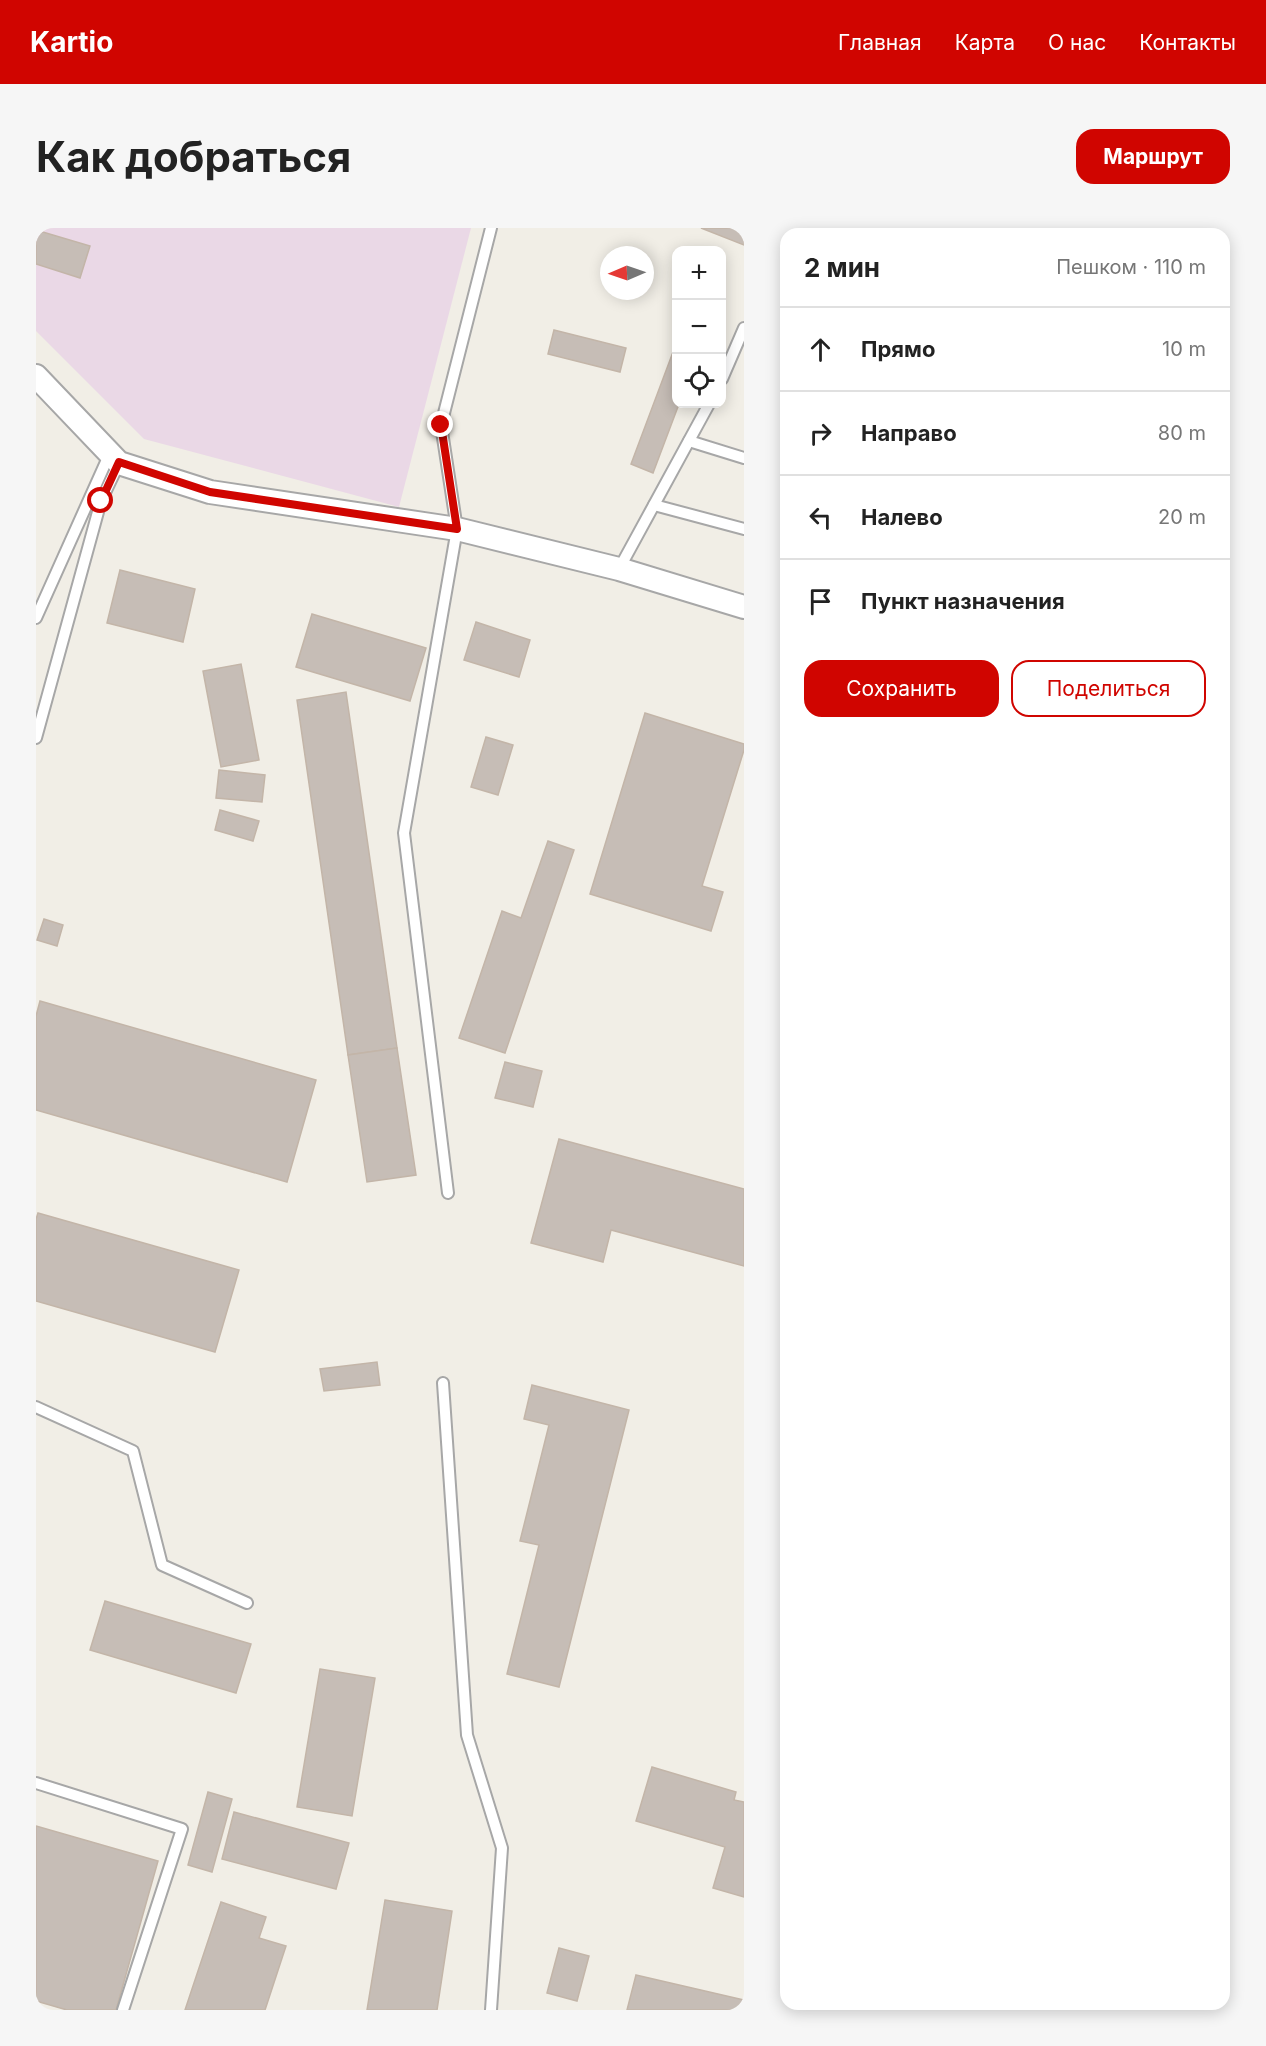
<!DOCTYPE html>
<html lang="ru">
<meta charset="utf-8">
<style>
:root{--surface:#fff;--page:#f6f6f6;--text:#222;--muted:#767676;--line:#e0e0e0;--accent:#d00500}
body{margin:0;font-family:Inter,sans-serif;background:var(--page);color:var(--text)}
.controls{position:absolute;right:18px;top:18px;display:grid;overflow:hidden;border-radius:12px;box-shadow:0 3px 15px #0003}
.controls button{width:54px;height:54px;display:grid;place-items:center;padding:0;border:0;border-bottom:2px solid var(--line);background:var(--surface);color:var(--text);font:30px sans-serif}
.compass{position:absolute;left:564px;top:18px;width:54px;height:54px;border-radius:50%;background:var(--surface);box-shadow:0 3px 15px #0003;rotate:268deg}
.stop{position:absolute;width:18px;height:18px;margin:-14px;border:4px solid #d00500;border-radius:50%;background:#fff}
.stop.end{background:#d00500;border-color:#fff;box-shadow:0 2px 6px #0008}
.list{margin:0;padding:0;list-style:none}
h2{display:flex;justify-content:space-between;align-items:center;height:78px;margin:0;padding:0 24px;font-size:26px}
h2 small{font-size:20px;font-weight:400;color:var(--muted)}
.list li{display:grid;grid-template-columns:39px 1fr auto;gap:18px;align-items:center;box-sizing:border-box;height:84px;padding:0 24px;border-top:2px solid var(--line)}
.list b{display:block;font-size:22px;white-space:nowrap}
.list em{font-size:20px;font-style:normal;color:var(--muted)}
.actions{display:flex;gap:12px;padding:18px 24px}
.actions a{flex:1;padding:14px 0;border:2px solid var(--accent);border-radius:18px;text-align:center;font-size:21px;color:var(--accent)}
.actions .main{background:var(--accent);color:#fff}
.icon{flex:none;width:33px;height:33px;fill:none;stroke:currentColor;stroke-width:2;stroke-linecap:round;stroke-linejoin:round}
.map{position:relative;flex:none;width:708px;height:1782px;overflow:hidden;border-radius:18px}
header{display:flex;align-items:center;gap:36px;box-sizing:border-box;height:84px;padding:0 30px;background:var(--accent);color:#fff}
header strong{font-size:28px}
nav{display:flex;gap:33px;margin-inline-start:auto;font-size:21px}
.intro{display:flex;align-items:center;justify-content:space-between;box-sizing:border-box;height:144px;padding:0 36px}
h1{margin:0;font-size:42px}
.button{padding:15px 27px;border-radius:18px;background:var(--accent);color:#fff;font-size:21px;font-weight:700}
main{display:flex;gap:36px;padding:0 36px}
aside{flex:1;background:var(--surface);border-radius:18px;box-shadow:0 3px 15px #0003}
.map>svg:first-child{display:block}
.industrial{fill:#ead8e6}
.building{fill:#c6bdb6;stroke:#c3b5a8;stroke-width:1.5}
.lines{fill:none;stroke-linecap:round;stroke-linejoin:round}
.service-casing{stroke:#a7a7a7;stroke-width:14}
.minor-casing{stroke:#a7a7a7;stroke-width:26}
.service{stroke:#fff;stroke-width:10}
.minor{stroke:#fff;stroke-width:22}
.route{stroke:#d00500;stroke-width:8}
</style>
<header>
<strong>Kartio</strong>
<nav><a>Главная</a><a>Карта</a><a>О нас</a><a>Контакты</a></nav>
</header>
<div class="intro"><h1>Как добраться</h1><a class="button">Маршрут</a></div>
<main>
<div class="map">
<svg width="708" height="1782" viewBox="0 0 708 1782">
<rect width="100%" height="100%" fill="#f1eee6"/>
<path class="industrial" d="M0,0H435L363,279L108,211L0,103Z"/>
<g class="building">
<path d="M665,0H708V17Z"/>
<path d="M0,2L54,18L44,50L0,36Z"/>
<path d="M518,102L590,120L584,144L512,126Z"/>
<path d="M640,116V176H643L617,245L595,236Z"/>
<path d="M84,342L159,361L147,414L71,395Z"/>
<path d="M276,386L390,420L374,473L260,439Z"/>
<path d="M440,394L494,412L483,449L428,432Z"/>
<path d="M205,436L223,532L185,539L167,443Z"/>
<path d="M310,464L361,820L312,827L261,472Z"/>
<path d="M609,485L708,516V522L666,658L687,664L675,703L554,666Z"/>
<path d="M450,509L477,517L462,567L435,559Z"/>
<path d="M183,542L229,547L226,574L180,570Z"/>
<path d="M184,582L223,593L217,613L179,602Z"/>
<path d="M512,613L538,622L469,825L423,810L466,683L485,690Z"/>
<path d="M8,691L27,697L21,718L1,712Z"/>
<path d="M4,773L280,852L251,954L0,882V788Z"/>
<path d="M361,820L380,947L331,954L312,827Z"/>
<path d="M469,834L506,843L497,879L459,870Z"/>
<path d="M523,911L708,961V1038L575,1002L567,1034L495,1015Z"/>
<path d="M2,985L203,1042L179,1124L0,1073V991Z"/>
<path d="M341,1134L344,1157L288,1163L284,1141Z"/>
<path d="M496,1157L593,1182L523,1459L471,1446L503,1317L484,1313L513,1197L488,1191Z"/>
<path d="M69,1373L215,1416L200,1465L54,1422Z"/>
<path d="M284,1441L339,1450L316,1588L261,1579Z"/>
<path d="M616,1539L700,1564L698,1572L708,1574V1669L677,1660L689,1619L600,1593Z"/>
<path d="M172,1564L196,1571L176,1644L152,1637Z"/>
<path d="M198,1584L313,1615L300,1661L186,1631Z"/>
<path d="M0,1598L122,1633L80,1782H31L0,1773Z"/>
<path d="M349,1672L416,1683L401,1782H331Z"/>
<path d="M185,1674L230,1689L223,1710L250,1718L229,1782H149Z"/>
<path d="M523,1720L553,1728L541,1773L511,1765Z"/>
<path d="M600,1747L708,1772V1782H591Z"/>
</g>
<g class="lines">
<g class="service-casing">
<g id="service">
<path d="M686,151L708,100"/>
<path d="M653,213L708,230"/>
<path d="M618,277L708,301"/>
<path d="M583,341L673,176"/>
<path d="M0,390L74,225"/>
<path d="M0,510L65,273L83,235"/>
<path d="M412,965L368,605L421,301L405,197L455,0"/>
<path d="M407,1155L431,1507L466,1620L455,1782"/>
<path d="M0,1179L97,1223L126,1337L211,1375"/>
<path d="M0,1555L146,1601L87,1782"/>
</g>
</g>
<g class="minor-casing">
<path id="minor" d="M0,148L83,235L174,264L421,301L583,341L708,379"/>
</g>
<use href="#service" class="service"/>
<use href="#minor" class="minor"/>
</g>
<g class="lines">
<path class="route" d="M65,273L83,234L174,264L421,301L405,197"/>
</g>
</svg>
<div class="controls">
<button>+</button>
<button>−</button>
<button><svg class="icon" aria-label="locate" viewBox="0 0 24 24"><circle cx="12" cy="12" r="6"/><path d="M12 2v4M12 18v4M2 12h4M18 12h4"/></svg></button>
</div>
<svg class="compass" viewBox="-18 -18 36 36"><path d="M0-13l5 13h-10z" fill="#e53935"/><path d="M0 13l5-13h-10z" fill="#767676"/></svg>
<div class="stop" style="left:65px;top:273px"></div>
<div class="stop end" style="left:405px;top:197px"></div>
</div>
<aside>
<h2>2 мин<small>Пешком · 110 m</small></h2>
<ul class="list">
<li><svg class="icon" aria-label="ahead" viewBox="0 0 24 24"><path d="M12 20V5M6 11l6-6 6 6"/></svg><div><b>Прямо</b></div><em>10 m</em></li>
<li><svg class="icon" aria-label="right" viewBox="0 0 24 24"><path d="M7 20v-9h11M14 6l5 5-5 5"/></svg><div><b>Направо</b></div><em>80 m</em></li>
<li><svg class="icon" aria-label="left" viewBox="0 0 24 24"><path d="M17 20v-9H6M10 6l-5 5 5 5"/></svg><div><b>Налево</b></div><em>20 m</em></li>
<li><svg class="icon" aria-label="arrive" viewBox="0 0 24 24"><path d="M6 21V4h12l-3 4 3 4H6"/></svg><div><b>Пункт назначения</b></div></li>
</ul>
<div class="actions"><a class="main">Сохранить</a><a>Поделиться</a></div>
</aside>
</main>
